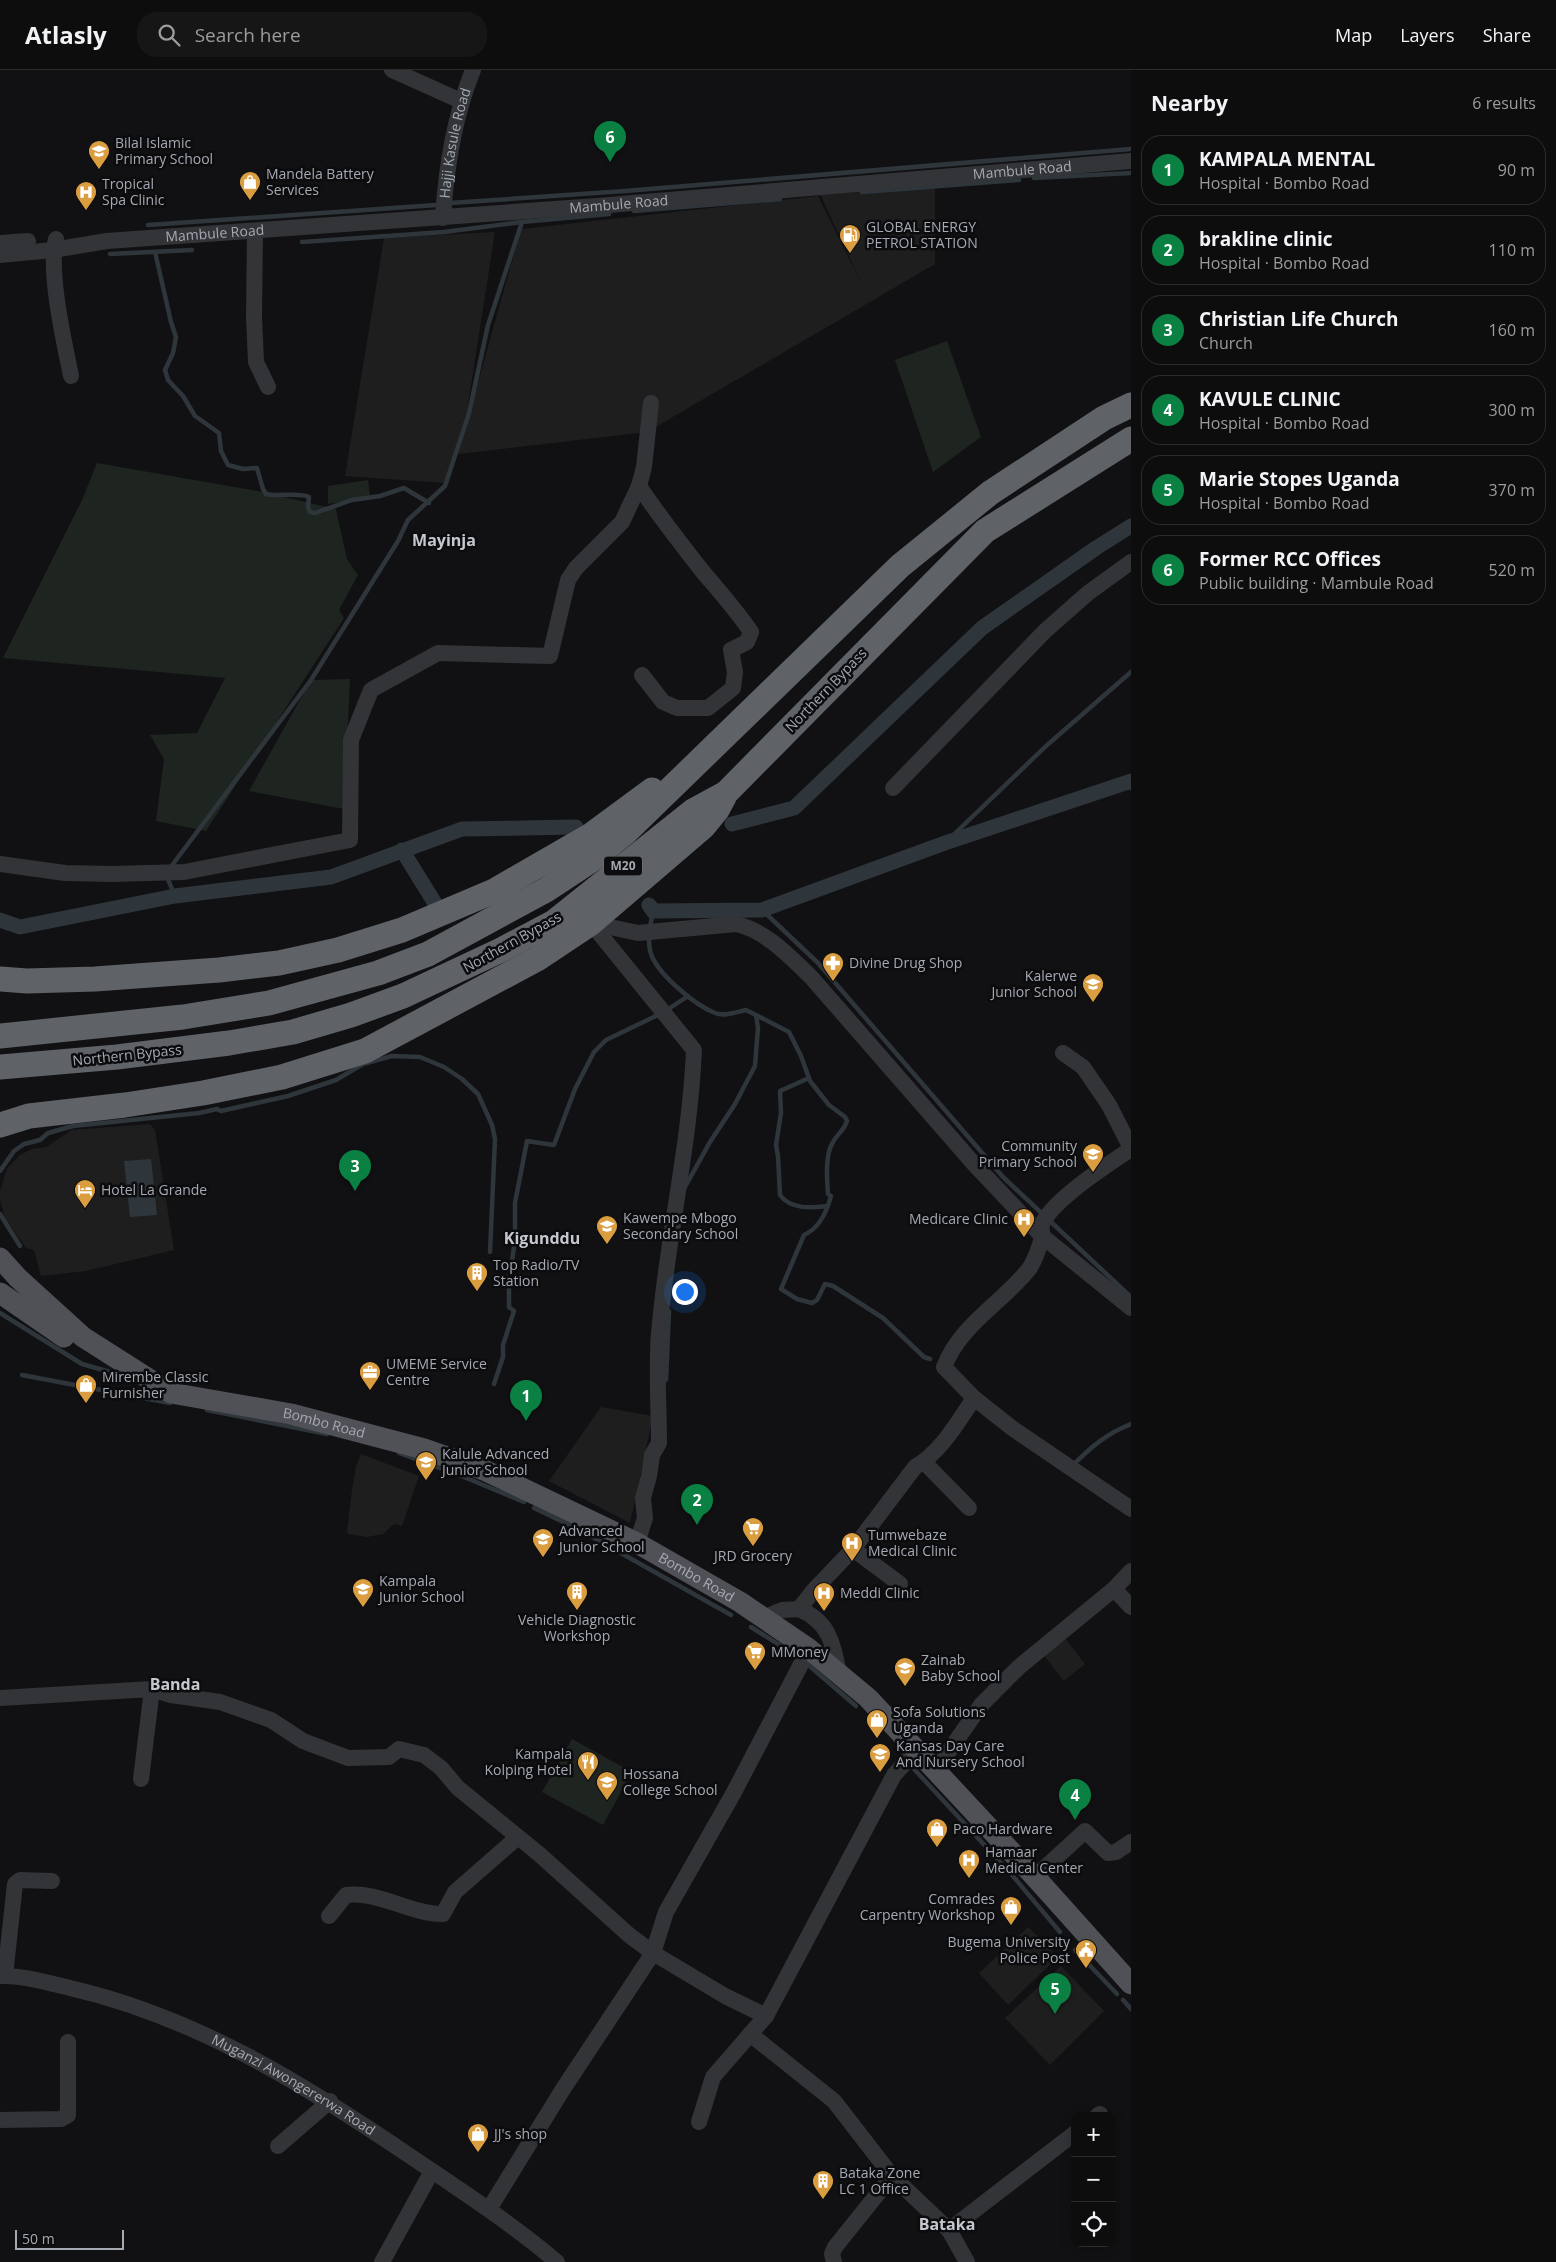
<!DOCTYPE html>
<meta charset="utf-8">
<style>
:root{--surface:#0d0d0e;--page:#161617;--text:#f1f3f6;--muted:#9a9c9e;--line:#2d2d2e;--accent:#0b8043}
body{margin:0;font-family:"Open Sans",sans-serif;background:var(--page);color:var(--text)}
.controls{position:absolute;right:15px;bottom:15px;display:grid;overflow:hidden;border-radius:10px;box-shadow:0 2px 12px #0003}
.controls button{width:45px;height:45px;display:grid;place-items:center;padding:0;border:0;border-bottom:1px solid var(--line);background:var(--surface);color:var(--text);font:25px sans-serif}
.scale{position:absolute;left:15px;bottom:12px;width:109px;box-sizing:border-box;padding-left:5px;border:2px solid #a4a9b2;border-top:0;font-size:14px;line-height:18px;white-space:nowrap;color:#a4a9b2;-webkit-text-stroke:4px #0c0c0e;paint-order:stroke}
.you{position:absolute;left:684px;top:1221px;width:18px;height:18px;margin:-12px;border:4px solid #fff;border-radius:50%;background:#1a73e8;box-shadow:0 0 0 8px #1a73e833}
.badge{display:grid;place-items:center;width:32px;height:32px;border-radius:50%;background:var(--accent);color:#fff;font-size:16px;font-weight:700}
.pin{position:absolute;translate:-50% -41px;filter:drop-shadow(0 1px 2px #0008)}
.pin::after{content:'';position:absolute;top:26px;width:18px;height:15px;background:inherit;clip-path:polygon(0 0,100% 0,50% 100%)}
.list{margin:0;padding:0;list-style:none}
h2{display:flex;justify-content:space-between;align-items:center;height:65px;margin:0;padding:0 20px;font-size:21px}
h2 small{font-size:16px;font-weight:400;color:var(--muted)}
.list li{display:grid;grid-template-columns:32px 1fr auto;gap:15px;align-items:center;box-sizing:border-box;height:70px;margin:0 10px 10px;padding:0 10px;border:1px solid var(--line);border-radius:20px}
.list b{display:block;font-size:19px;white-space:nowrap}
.list p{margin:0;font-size:16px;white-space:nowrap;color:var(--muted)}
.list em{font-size:16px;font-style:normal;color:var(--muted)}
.icon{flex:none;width:28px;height:28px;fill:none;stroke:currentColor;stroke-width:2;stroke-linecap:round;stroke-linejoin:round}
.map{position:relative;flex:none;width:1131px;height:2192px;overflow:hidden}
header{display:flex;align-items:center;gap:30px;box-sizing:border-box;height:70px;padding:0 25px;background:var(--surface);border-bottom:1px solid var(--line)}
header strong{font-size:24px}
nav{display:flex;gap:28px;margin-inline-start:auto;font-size:18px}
.search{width:350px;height:45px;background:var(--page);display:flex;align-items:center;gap:12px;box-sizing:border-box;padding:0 18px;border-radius:20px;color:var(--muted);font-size:19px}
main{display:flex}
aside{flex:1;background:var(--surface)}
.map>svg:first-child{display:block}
.built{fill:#1e1e1f}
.green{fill:#1e241f}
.water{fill:#2e363c}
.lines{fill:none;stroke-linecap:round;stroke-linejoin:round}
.stream{stroke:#2e363c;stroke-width:4.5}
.canal{stroke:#2e363c;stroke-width:15}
.minor{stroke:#333437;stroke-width:16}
.major{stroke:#4f5156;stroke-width:21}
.highway{stroke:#5f6267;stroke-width:25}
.labels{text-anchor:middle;stroke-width:5;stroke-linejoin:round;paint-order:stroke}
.shield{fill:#0c0c0e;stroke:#767a81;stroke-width:1}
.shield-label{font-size:12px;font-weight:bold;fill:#a4a9b2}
.poi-label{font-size:14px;fill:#a4a9b2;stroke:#0c0c0e;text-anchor:start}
.street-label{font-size:14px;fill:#a4a9b2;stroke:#0c0c0e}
.quarter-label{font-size:16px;font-weight:bold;fill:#c5c8ce;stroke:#0c0c0e}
</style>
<header>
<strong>Atlasly</strong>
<div class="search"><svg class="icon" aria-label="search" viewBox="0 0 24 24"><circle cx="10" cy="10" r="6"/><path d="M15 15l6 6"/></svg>Search here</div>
<nav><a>Map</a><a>Layers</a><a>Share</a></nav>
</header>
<main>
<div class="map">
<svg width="1131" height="2192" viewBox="0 0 1131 2192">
<rect width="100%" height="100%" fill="#111113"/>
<g class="built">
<path d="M935,118V194L647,362L458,384L521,159L818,126L864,219L820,124Z"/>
<path d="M495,162L467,341L444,413L345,406L384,168Z"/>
<path d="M150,1054L155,1060L174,1180L86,1201L41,1206L34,1180L26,1178L5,1148L0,1130V1121L7,1098L20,1085L32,1079L46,1077L72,1060Z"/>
<path d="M601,1337L653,1346L630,1453L549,1411Z"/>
<path d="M361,1384L419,1406L402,1456L394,1454L383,1464L367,1467L348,1464L347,1461L352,1420L356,1396Z"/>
<path d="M1064,1567L1085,1594L1064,1611L1042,1583Z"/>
<path d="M1028,1857L1058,1887L1008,1935L979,1903Z"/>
<path d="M1061,1896L1104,1941L1050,1995L1005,1948Z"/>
</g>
<g class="green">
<path d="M947,271L981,367L933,402L895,290Z"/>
<path d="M97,393L257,421L336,439L347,489L358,505L339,540L344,548L206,761L156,751L164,689L150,665L197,663L225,608L3,588L82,430Z"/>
<path d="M368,410L370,427L328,434V416Z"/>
<path d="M350,609L344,739L249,721L311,610Z"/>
<path d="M572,1669L632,1702L603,1755L542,1722Z"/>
</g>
<path class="water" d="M151,1089L157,1145L130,1147L124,1091Z"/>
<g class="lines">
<g class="stream">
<path d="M1034,108L1131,103"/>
<path d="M862,122L1019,110"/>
<path d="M450,133L625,121L1131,79"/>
<path d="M634,141L780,129"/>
<path d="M148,155L436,135"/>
<path d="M302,172L444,162L522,152"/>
<path d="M155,182L171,252L176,267L173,283L165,300L168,310L183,326L195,346L219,363L221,381L228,395L243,399L257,398L263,419L266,424C279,427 300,422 309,427L308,437L310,442L315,443L352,430L380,426L404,418L429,433"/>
<path d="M110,184L192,180"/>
<path d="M1120,715L1131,718"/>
<path d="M945,773L1046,676L1131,602"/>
<path d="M170,798L311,610L398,471L408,450L445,416L469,343L488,255L522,152L609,144"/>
<path d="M167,807L175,826"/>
<path d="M762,840L818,893L1003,1107L1131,1227"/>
<path d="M653,841C651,853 647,867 650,880C654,902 695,935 715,943C724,947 737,942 746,940L756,945L758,958L755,996L735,1034L710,1072L685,1117"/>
<path d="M667,940L688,926"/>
<path d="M756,945L789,962L801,986L810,1011L829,1035L845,1047L847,1051C844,1061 836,1065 832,1074C825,1086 827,1110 828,1124L831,1126C827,1141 820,1158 804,1165L781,1219L797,1229L812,1233L817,1230L825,1214L833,1216L883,1248L924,1287L930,1289"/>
<path d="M809,1008L780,1021L781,1043L776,1075L778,1086L780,1125C791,1140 812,1138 828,1136"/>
<path d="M0,1101L14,1081L24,1074L40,1070L48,1063L73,1056L199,1043L217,1039L221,1041L288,1026L336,1010L363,994L392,986L420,987L444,997L462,1009L478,1024L492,1055L495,1069L490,1182"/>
<path d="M0,1144L20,1176"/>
<path d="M0,1243L82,1294L110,1302"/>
<path d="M22,1305L170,1333"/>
<path d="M666,1310L669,1241"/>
<path d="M494,1314L503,1287V1275L514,1241L509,1237V1212L515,1170V1133L527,1071L554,1075L575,1019L594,982L606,970L660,944"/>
<path d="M207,1340L327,1364"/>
<path d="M399,1383L464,1407L524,1432"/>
<path d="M1072,1396C1090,1378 1107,1363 1131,1354"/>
<path d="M534,1438L580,1460L731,1545"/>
<path d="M751,1557L800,1588"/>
<path d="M806,1593L856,1636"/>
<path d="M914,1699L1002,1794"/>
<path d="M1012,1805L1060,1862"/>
<path d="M1075,1880L1117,1924"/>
<path d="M1123,1930L1131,1939"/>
</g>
<g class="canal">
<path d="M732,754L794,738L982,558L1096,478L1131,456"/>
<path d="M402,780L436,835"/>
<path d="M649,835L653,841L762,840L945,773L1131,711"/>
<path d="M0,850L20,857L175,826L331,807L462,759L576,757"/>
</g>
<g class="minor">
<path d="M392,0L461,31"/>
<path id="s1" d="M443,148C446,98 454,47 473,0"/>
<path d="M255,161L254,247L256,292L268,317"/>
<path d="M56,169C48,202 64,271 71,306"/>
<path d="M0,173L28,171"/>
<path id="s2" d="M0,185L53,180L107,171L597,136L1131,91"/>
<path d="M639,416C659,446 681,474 703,502C720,522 737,541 751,562L747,572L731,580L735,602L733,618L708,638H677L663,632L642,605"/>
<path d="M893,718L1045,561L1088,523L1131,492"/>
<path d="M0,794L65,803L112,804L184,802L350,770L351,670L371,620L438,583L550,586L568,510L576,498L622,452L639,416L644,397L651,333"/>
<path d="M591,853L638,863L736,854C765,860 790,887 811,907L974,1094L1042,1166L1131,1238"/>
<path d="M591,853L694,980C690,1075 667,1168 659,1263C656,1299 659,1337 659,1373L652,1385L649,1406L643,1428L645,1448L637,1473"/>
<path d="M1063,983L1083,997L1109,1035L1131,1078"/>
<path d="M1131,1079C1106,1096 1057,1127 1043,1152C1040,1157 1043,1162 1042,1167C1040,1176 1034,1192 1029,1199C1002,1233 960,1255 944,1297L974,1328L1012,1358L1131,1439"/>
<path d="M924,1392L969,1438"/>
<path d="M853,1479L900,1514"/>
<path d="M1114,1519L1131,1537"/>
<path d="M799,1539C830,1552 833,1574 839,1604"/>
<path d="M763,1548L782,1540L799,1539L814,1520L853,1479L915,1397C941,1382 958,1352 974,1328"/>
<path d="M0,1628L152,1619L171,1625L220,1632L271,1650L303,1671L348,1688L389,1687L399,1679L424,1685L441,1698L458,1718L539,1784L629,1865L653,1883L725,1926L766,1946"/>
<path d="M936,1700L981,1635L1019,1597L1114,1519L1131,1501"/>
<path d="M141,1709L152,1619"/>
<path d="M1035,1807L1085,1761L1108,1783L1116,1782L1131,1772"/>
<path d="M329,1846L346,1825C379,1821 410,1844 443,1844L455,1822L518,1767"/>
<path id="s3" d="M0,1906C23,1905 48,1913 70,1918C196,1947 304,2014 410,2086C460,2120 511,2153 557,2192"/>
<path d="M5,1906L15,1814L20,1810L52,1811"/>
<path d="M750,1964L834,2031L892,2106L949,2160L967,2192"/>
<path d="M1097,2046L1100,2044"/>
<path d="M0,2050L61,2049L68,2045V1972"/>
<path d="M699,2052L713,2007L766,1946L894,1705L917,1680"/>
<path d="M278,2076L330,2031"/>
<path d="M489,2139L563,2019L653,1883L666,1842L733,1724L809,1579"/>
<path d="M949,2160L1075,2063"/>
<path d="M382,2192L432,2101"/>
<path d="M834,2192L832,2184L835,2177L892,2106"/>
</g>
<g class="major">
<path id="s4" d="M0,1188L18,1208L83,1267L171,1323L291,1344L424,1379L484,1400L637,1473L740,1532L809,1579L868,1628L1035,1807L1131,1914"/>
<path d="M0,1223L64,1267"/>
</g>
<g class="highway">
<path d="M0,909L27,911L95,909L219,900L279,893L338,880L402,860L494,821L591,765L652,720"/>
<path d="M0,966L183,947L269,933L378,903L428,884L546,820L593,789L626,762L900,496L990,423L1104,348L1131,335"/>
<path d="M0,997L117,987L229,973L293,962L351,945L403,926L501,880L554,852L693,741L726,723L985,461L1131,369"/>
<path d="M0,1055L29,1046L125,1035L203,1023L282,1007L365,981L537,889L591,853L703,757L717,740L724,727"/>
</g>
</g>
<defs>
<g id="school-pin" transform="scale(1.125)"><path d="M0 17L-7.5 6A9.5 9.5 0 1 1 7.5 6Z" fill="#da9e41" stroke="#0c0c0e"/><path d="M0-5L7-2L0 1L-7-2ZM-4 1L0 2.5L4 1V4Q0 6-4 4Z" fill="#fff"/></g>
<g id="shop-pin" transform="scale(1.125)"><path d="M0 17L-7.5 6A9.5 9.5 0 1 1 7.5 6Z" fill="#da9e41" stroke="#0c0c0e"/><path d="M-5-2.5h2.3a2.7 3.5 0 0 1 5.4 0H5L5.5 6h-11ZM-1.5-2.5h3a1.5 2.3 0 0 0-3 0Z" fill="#fff"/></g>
<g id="hospital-pin" transform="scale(1.125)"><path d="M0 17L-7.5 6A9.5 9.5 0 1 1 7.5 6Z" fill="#da9e41" stroke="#0c0c0e"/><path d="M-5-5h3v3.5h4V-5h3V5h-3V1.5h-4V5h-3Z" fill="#fff"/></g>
<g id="fuel-pin" transform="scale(1.125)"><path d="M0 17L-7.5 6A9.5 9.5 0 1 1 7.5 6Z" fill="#da9e41" stroke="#0c0c0e"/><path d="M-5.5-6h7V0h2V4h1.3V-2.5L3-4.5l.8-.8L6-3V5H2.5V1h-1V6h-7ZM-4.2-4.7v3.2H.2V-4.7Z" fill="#fff"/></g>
<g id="pharmacy-pin" transform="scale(1.125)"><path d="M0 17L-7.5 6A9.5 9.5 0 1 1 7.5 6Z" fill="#da9e41" stroke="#0c0c0e"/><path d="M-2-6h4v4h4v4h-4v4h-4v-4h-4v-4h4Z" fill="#fff"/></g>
<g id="hotel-pin" transform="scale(1.125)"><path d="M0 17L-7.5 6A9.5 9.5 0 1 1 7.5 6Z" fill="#da9e41" stroke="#0c0c0e"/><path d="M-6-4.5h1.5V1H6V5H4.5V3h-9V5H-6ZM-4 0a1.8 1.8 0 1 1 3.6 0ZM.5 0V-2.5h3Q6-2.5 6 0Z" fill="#fff"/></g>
<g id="building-pin" transform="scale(1.125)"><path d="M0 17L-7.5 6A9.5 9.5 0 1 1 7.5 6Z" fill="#da9e41" stroke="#0c0c0e"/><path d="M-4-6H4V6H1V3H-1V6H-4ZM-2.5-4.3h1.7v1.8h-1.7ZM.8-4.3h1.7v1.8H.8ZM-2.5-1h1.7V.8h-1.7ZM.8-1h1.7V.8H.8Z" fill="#fff"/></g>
<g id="office-pin" transform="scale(1.125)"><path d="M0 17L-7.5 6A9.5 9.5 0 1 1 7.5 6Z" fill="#da9e41" stroke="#0c0c0e"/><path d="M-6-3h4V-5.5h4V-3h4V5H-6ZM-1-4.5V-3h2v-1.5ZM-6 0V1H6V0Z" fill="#fff"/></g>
<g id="supermarket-pin" transform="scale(1.125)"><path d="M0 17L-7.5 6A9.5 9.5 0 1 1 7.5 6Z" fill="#da9e41" stroke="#0c0c0e"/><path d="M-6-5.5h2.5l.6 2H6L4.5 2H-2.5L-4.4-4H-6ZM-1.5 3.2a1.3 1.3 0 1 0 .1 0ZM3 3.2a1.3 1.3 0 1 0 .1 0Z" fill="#fff"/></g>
<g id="restaurant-pin" transform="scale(1.125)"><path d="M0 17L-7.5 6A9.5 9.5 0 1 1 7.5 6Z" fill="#da9e41" stroke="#0c0c0e"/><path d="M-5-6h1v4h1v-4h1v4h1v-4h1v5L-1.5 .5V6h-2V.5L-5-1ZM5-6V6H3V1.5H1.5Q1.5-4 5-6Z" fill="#fff"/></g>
<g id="civic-pin" transform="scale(1.125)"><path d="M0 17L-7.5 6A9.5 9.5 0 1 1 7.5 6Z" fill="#da9e41" stroke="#0c0c0e"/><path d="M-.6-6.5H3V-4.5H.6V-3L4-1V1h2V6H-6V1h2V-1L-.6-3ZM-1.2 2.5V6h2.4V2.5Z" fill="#fff"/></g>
</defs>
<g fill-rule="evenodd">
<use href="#school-pin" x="99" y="81"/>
<use href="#shop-pin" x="250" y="112"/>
<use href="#hospital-pin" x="86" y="122"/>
<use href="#fuel-pin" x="850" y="165"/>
<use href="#pharmacy-pin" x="833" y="893"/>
<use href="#school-pin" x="1093" y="914"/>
<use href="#school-pin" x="1093" y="1084"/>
<use href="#hotel-pin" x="85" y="1120"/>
<use href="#hospital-pin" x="1024" y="1149"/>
<use href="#school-pin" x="607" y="1156"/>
<use href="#building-pin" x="477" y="1203"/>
<use href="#office-pin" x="370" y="1302"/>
<use href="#shop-pin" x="86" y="1315"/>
<use href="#school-pin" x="426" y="1392"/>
<use href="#supermarket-pin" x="753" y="1458"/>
<use href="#school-pin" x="543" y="1469"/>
<use href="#hospital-pin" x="852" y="1473"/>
<use href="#school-pin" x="363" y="1519"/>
<use href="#building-pin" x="577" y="1522"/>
<use href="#hospital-pin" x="824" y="1523"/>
<use href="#supermarket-pin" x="755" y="1582"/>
<use href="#school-pin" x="905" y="1598"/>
<use href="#shop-pin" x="877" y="1650"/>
<use href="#school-pin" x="880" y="1684"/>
<use href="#restaurant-pin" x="588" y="1692"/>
<use href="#school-pin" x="607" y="1712"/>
<use href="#shop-pin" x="937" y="1759"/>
<use href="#hospital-pin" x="969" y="1790"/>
<use href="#shop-pin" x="1011" y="1837"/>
<use href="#civic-pin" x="1086" y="1880"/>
<use href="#shop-pin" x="478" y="2064"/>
<use href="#building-pin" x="823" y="2111"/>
</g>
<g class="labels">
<rect class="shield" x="604" y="786.5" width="38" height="19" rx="4"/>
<g class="shield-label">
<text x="623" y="800">M20</text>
</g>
<g class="poi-label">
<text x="115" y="78">Bilal Islamic<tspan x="115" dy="16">Primary School</tspan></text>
<text x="266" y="109">Mandela Battery<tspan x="266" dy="16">Services</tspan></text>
<text x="102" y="119">Tropical<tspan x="102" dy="16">Spa Clinic</tspan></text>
<text x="866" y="162">GLOBAL ENERGY<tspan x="866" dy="16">PETROL STATION</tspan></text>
<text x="849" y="898">Divine Drug Shop</text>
<text x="1077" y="911" text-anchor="end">Kalerwe<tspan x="1077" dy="16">Junior School</tspan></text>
<text x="1077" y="1081" text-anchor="end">Community<tspan x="1077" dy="16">Primary School</tspan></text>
<text x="101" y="1125">Hotel La Grande</text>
<text x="623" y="1153">Kawempe Mbogo<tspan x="623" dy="16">Secondary School</tspan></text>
<text x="1008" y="1154" text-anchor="end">Medicare Clinic</text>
<text x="493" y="1200">Top Radio/TV<tspan x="493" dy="16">Station</tspan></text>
<text x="386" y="1299">UMEME Service<tspan x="386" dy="16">Centre</tspan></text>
<text x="102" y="1312">Mirembe Classic<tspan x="102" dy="16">Furnisher</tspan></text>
<text x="442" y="1389">Kalule Advanced<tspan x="442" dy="16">Junior School</tspan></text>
<text x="559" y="1466">Advanced<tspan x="559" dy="16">Junior School</tspan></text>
<text x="868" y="1470">Tumwebaze<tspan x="868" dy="16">Medical Clinic</tspan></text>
<text x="753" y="1491" text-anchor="middle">JRD Grocery</text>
<text x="379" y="1516">Kampala<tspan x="379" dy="16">Junior School</tspan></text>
<text x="840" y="1528">Meddi Clinic</text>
<text x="577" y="1555" text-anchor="middle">Vehicle Diagnostic<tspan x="577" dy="16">Workshop</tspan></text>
<text x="771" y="1587">MMoney</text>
<text x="921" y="1595">Zainab<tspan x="921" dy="16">Baby School</tspan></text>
<text x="893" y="1647">Sofa Solutions<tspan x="893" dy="16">Uganda</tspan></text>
<text x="896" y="1681">Kansas Day Care<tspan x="896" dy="16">And Nursery School</tspan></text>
<text x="572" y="1689" text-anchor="end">Kampala<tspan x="572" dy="16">Kolping Hotel</tspan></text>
<text x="623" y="1709">Hossana<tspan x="623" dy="16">College School</tspan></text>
<text x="953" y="1764">Paco Hardware</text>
<text x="985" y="1787">Hamaar<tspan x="985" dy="16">Medical Center</tspan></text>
<text x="995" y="1834" text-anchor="end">Comrades<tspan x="995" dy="16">Carpentry Workshop</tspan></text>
<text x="1070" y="1877" text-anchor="end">Bugema University<tspan x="1070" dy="16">Police Post</tspan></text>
<text x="494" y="2069">JJ's shop</text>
<text x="839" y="2108">Bataka Zone<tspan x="839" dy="16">LC 1 Office</tspan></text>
</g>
<g class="street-label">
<text dy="5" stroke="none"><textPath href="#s1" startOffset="76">Hajji Kasule Road</textPath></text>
<text dy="5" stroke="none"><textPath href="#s2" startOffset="1026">Mambule Road</textPath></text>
<text dy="5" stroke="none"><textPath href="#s2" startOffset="621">Mambule Road</textPath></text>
<text dy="5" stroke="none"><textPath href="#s2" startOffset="216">Mambule Road</textPath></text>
<text transform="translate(826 620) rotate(-46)" y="5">Northern Bypass</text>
<text transform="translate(512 872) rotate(-29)" y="5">Northern Bypass</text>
<text transform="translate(127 985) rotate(-6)" y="5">Northern Bypass</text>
<text dy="5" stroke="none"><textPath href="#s4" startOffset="375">Bombo Road</textPath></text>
<text dy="5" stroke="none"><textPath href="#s4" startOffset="780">Bombo Road</textPath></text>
<text dy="5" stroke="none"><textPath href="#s3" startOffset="316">Muganzi Awongererwa Road</textPath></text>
</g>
<g class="quarter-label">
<text x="444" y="476">Mayinja</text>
<text x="542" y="1174">Kigunddu</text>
<text x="175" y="1620">Banda</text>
<text x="947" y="2160">Bataka</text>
</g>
</g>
</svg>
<div class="controls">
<button>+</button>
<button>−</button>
<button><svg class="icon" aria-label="locate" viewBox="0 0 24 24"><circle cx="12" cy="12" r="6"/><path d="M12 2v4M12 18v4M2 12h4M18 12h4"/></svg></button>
</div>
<div class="scale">50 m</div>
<div class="you"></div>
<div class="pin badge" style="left:526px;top:1351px">1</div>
<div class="pin badge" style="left:697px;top:1455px">2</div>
<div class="pin badge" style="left:355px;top:1121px">3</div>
<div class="pin badge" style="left:1075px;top:1750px">4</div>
<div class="pin badge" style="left:1055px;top:1944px">5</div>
<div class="pin badge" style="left:610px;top:92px">6</div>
</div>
<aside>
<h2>Nearby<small>6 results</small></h2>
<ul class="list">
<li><span class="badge">1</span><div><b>KAMPALA MENTAL</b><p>Hospital · Bombo Road</p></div><em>90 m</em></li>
<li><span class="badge">2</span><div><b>brakline clinic</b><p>Hospital · Bombo Road</p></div><em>110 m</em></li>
<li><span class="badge">3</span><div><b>Christian Life Church</b><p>Church</p></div><em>160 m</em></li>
<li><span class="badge">4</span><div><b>KAVULE CLINIC</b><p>Hospital · Bombo Road</p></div><em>300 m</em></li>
<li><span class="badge">5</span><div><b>Marie Stopes Uganda</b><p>Hospital · Bombo Road</p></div><em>370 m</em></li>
<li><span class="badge">6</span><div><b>Former RCC Offices</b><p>Public building · Mambule Road</p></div><em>520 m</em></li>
</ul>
</aside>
</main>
